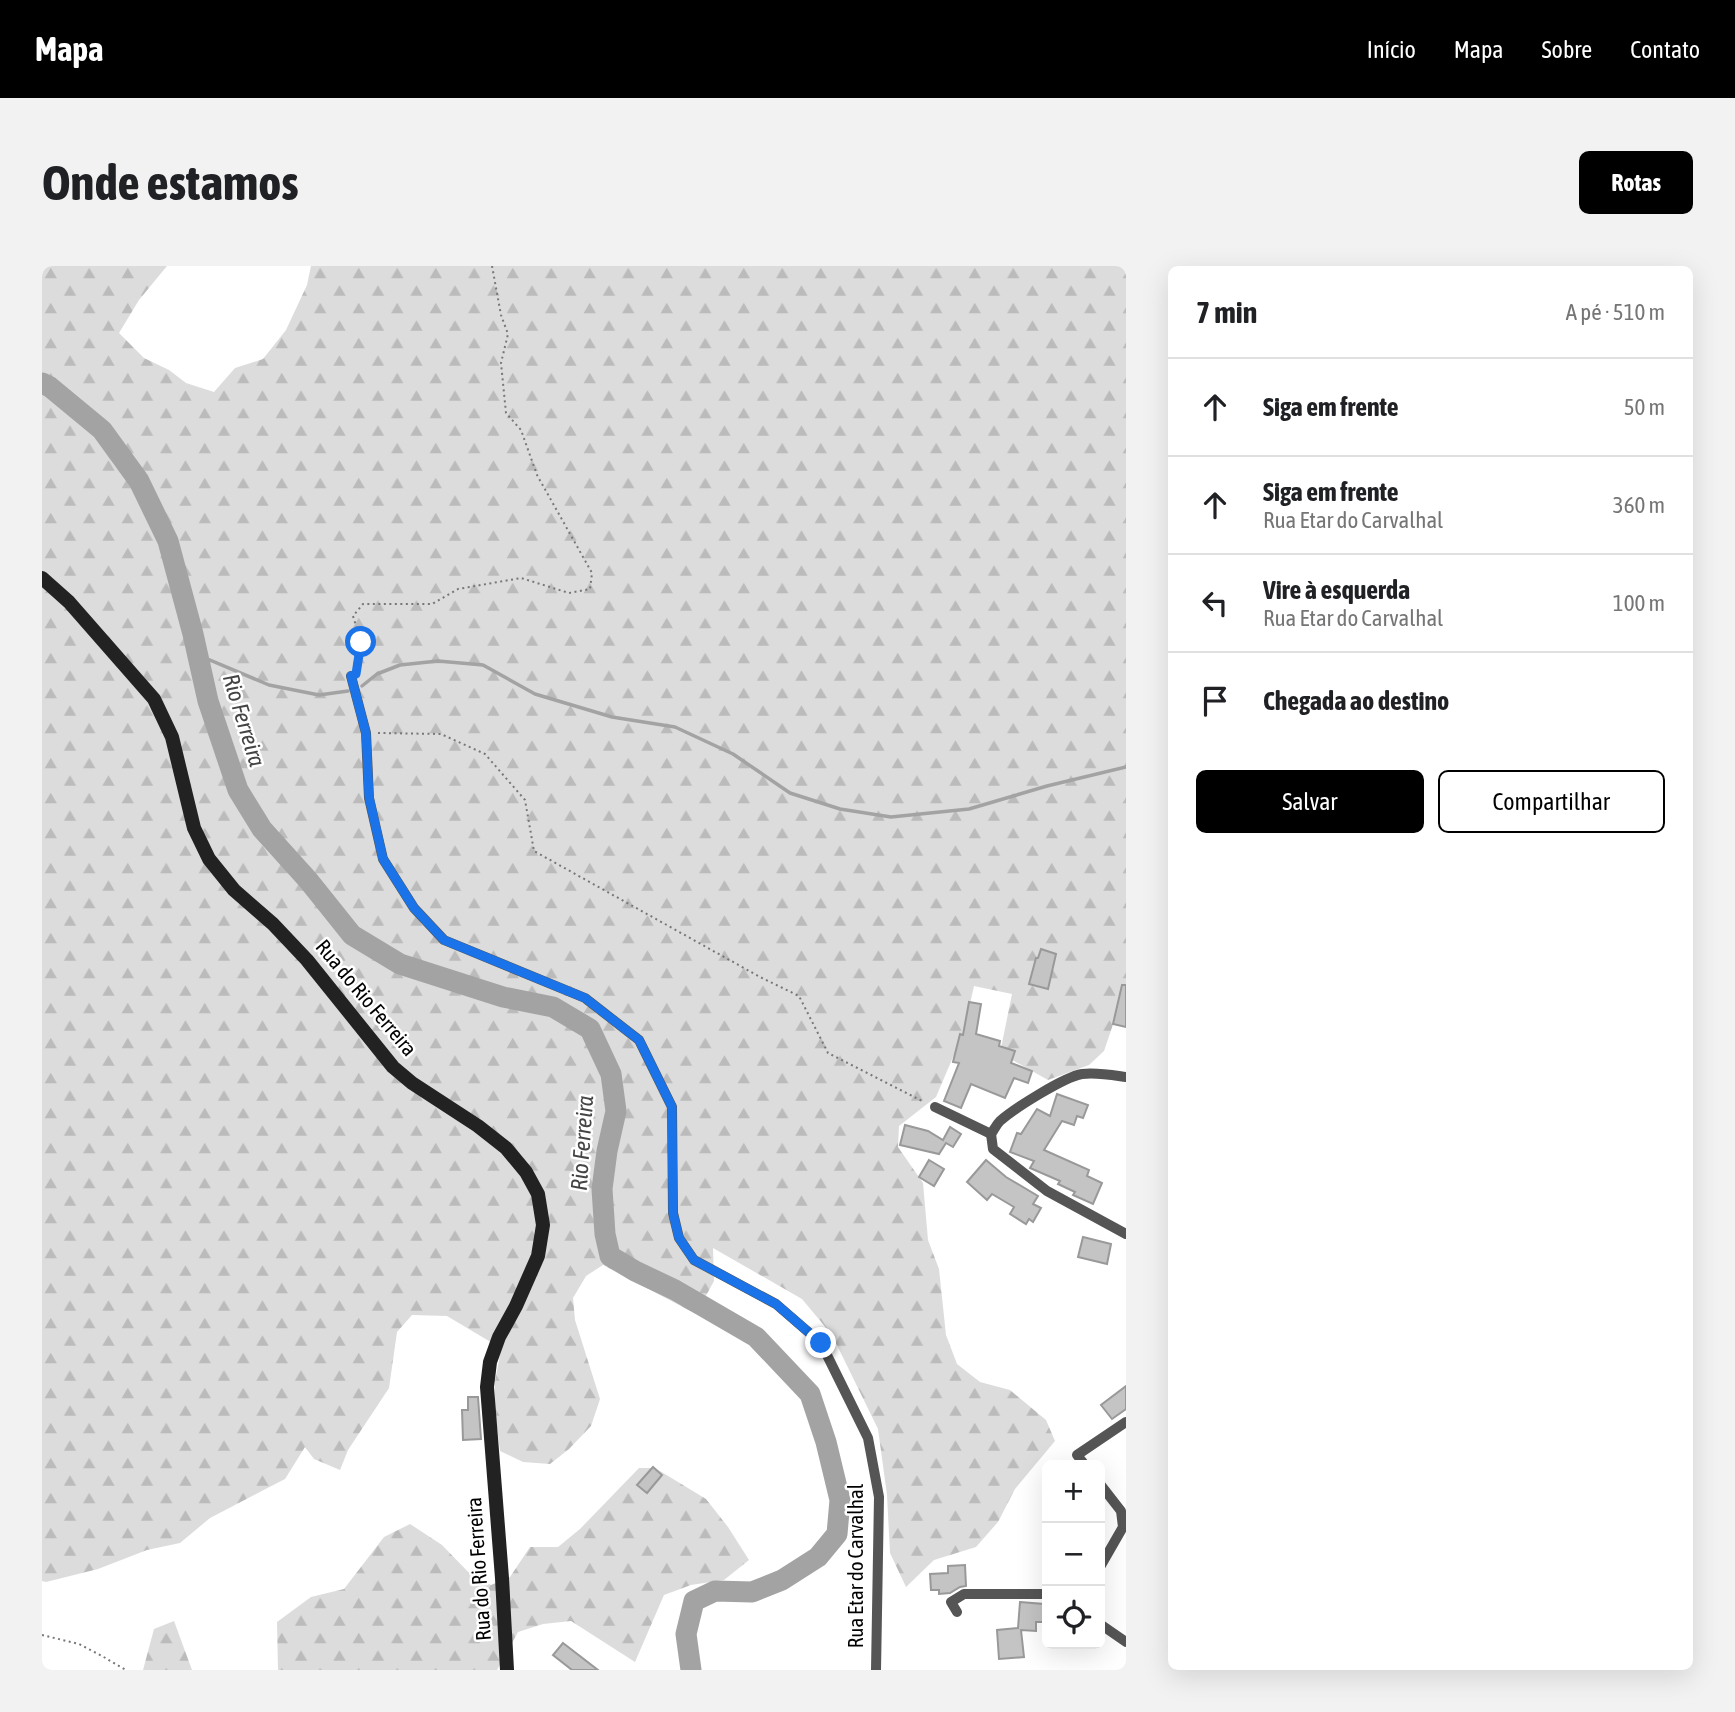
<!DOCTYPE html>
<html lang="pt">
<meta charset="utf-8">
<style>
:root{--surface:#fff;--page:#f2f2f2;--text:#202124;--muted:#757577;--line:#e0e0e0;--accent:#000}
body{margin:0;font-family:"Asap Condensed",sans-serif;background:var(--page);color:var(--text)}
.controls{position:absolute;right:21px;bottom:21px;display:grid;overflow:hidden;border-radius:10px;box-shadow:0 7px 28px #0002}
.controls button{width:63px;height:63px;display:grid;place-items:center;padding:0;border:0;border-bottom:2px solid var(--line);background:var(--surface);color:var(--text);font:35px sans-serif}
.stop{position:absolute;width:21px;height:21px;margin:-16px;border:5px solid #1a73e8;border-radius:50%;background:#fff}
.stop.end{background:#1a73e8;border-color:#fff;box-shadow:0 2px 7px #0008}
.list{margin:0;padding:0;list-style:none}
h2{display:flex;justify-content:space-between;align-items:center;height:91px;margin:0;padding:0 28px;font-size:30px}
h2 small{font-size:23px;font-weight:400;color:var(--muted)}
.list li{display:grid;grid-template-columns:46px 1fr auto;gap:21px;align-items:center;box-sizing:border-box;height:98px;padding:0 28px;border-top:2px solid var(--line)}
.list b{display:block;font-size:26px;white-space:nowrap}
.list p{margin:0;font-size:23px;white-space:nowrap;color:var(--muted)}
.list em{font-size:23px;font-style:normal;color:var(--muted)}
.actions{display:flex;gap:14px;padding:21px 28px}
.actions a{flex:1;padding:16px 0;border:2px solid var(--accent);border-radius:10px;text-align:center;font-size:24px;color:var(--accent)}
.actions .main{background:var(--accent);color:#fff}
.icon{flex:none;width:38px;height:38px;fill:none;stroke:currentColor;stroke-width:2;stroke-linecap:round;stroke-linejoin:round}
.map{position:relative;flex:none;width:1084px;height:1404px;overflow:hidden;border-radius:10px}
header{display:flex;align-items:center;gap:42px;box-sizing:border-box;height:98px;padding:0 35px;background:var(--accent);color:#fff}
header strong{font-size:33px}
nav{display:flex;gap:38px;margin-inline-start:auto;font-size:24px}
.intro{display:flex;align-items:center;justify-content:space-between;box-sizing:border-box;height:168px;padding:0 42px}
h1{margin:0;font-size:49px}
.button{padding:18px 32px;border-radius:10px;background:var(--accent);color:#fff;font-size:24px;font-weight:700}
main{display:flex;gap:42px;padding:0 42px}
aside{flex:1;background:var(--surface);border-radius:10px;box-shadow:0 7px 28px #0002}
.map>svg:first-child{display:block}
.forest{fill:url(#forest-firs)}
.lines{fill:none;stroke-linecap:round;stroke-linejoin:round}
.stream{stroke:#a3a3a3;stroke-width:3.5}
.river{stroke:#a3a3a3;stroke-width:21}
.building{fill:#c4c4c4;stroke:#999;stroke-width:2}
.path{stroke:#777;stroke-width:2;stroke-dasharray:2 3.5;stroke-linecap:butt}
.street{stroke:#555;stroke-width:10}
.secondary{stroke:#222;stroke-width:14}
.route{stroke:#1a73e8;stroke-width:9}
.labels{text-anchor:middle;stroke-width:5;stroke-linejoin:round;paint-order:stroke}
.street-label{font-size:21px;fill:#000;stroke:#fff}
.water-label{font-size:23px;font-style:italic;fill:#444;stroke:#fff}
</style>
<header>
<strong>Mapa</strong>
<nav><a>Início</a><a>Mapa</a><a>Sobre</a><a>Contato</a></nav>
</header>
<div class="intro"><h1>Onde estamos</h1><a class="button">Rotas</a></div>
<main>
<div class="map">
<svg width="1084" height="1404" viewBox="0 0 1084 1404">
<defs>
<pattern id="forest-firs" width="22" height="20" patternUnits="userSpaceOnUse" patternTransform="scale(1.75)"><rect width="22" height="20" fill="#dcdcdc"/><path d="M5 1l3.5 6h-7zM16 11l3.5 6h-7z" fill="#bbb"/></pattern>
</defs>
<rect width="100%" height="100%" fill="#fff"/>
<g class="forest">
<path d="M0,0H125L97,34L77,67L102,92L127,104L144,117L172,126L193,102L221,93L244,64L265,19L269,0H1084V730L1081,729L1062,785L1047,799L1006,814L958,787L970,728L932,720L922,765L894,831L857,860L856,881L881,917L886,974L897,1003L904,1069L915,1098L938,1116L968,1124L1004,1154L1013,1175L973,1223L956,1256L934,1281L892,1294L864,1321L848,1287L845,1229L836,1163L790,1069L760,1033L671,982L672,1015L654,1048L561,999L544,1010L531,1032L533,1054L558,1133L549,1160L527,1183L508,1198L481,1196L458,1185L453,1145V1115L458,1089L452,1078L405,1050L370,1049L355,1066L347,1122L306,1184L298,1204L272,1193L263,1181L243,1213L168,1252L138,1277L105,1284L56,1303L4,1316L0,1315Z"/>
<path d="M597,1202H613L664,1233L686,1261L707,1294L682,1314L649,1319L622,1329L593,1396L529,1355L501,1358L476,1366L455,1404H236L235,1356L269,1331L302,1323L342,1271L368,1258L400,1279L432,1312L449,1319L468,1311L488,1281H516L538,1263Z"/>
<path d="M132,1355L150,1404H101L112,1363Z"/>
</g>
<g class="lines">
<g class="stream">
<path d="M156,389L227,419L277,429L306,425"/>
<path d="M320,420L335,408L358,399L396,395L441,399L493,428L570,451L633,461L691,488L748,527L798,543L849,551L927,543L1005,520L1084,501"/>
</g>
<path class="river" d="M0,117L8,121L60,164L97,215L126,275L151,368L166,435L196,524L220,563L266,614L310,669L358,698L461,731L511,741L548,763L569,808L574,845L565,885L560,923L563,968L568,990L593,1005L633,1024L714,1071L768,1128L784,1176L798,1234L795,1268L776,1291L740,1314L710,1326L673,1325L652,1335L644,1368L649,1404"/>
</g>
<g class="building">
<path d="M999,683L1014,688L1006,723L987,718L994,692H996Z"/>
<path d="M1080,719H1084V761L1071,758Z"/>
<path d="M927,736L939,738L934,768L958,775L957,780L973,785L969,797L990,805L986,817L972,812L963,832L929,818L919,842L902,835L917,797L911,796L918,768L921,769Z"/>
<path d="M1015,828L1046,839L1041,852L1035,850L1032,859L1020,855L1002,884L1047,904L1045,910L1060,917L1051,938L1031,929L1033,926L1016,918L1018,915L988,902L992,895L968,886L975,867L979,868L995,843L1008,850Z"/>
<path d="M863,859L886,865L901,874L908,861L919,868L911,881L904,877L897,888L858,879Z"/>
<path d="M887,894L902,903L892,920L877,911Z"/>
<path d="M944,894L964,911L996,930L991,938L999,942L991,956L987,953L984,958L968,948L972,941L950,928L945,934L925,916Z"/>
<path d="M1041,971L1069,978L1065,998L1036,991Z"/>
<path d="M1084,1120V1143L1070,1153L1059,1139Z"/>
<path d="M426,1131H436L439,1173L421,1174L420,1144H426Z"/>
<path d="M611,1201L620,1209L605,1227L595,1219Z"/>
<path d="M923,1299L924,1320L918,1321L908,1327L897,1328V1324H889L888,1308L906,1307V1300Z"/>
<path d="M978,1336L1002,1338L1001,1356H994V1365L979,1364L982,1391L957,1393L955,1364L976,1362Z"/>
<path d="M521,1377L556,1404H530L511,1389Z"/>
</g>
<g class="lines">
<g class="path">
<path d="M315,400L319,376L311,350L321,338H390L416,323L479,312L527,327L548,323L550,307L495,209L479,164L464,147L459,97L466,68L459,49L450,0"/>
<path d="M336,467L399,468L443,488L483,534L492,585L718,711L757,730L786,787L882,836"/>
<path d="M0,1369L37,1378L60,1390L84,1404"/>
</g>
<g class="street">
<path d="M309,410L324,467L327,532L341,593L372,642L402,674L543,732L597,774L630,841L631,947L637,972L652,994L734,1038L779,1077L826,1172L837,1231L834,1404"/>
<path d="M893,841L949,868"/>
<path d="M949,868L951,883L1005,925L1084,968"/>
<path d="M949,868C952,864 954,859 958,855C973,842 1022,811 1040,808C1054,806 1070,809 1084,811"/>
<path d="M1043,1199L1035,1189L1084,1156"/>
<path d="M1058,1218L1079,1245L1081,1261L1058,1301"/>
<path d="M915,1346L909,1336L922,1328H1005"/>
<path d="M1058,1358L1084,1376"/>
</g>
<path class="secondary" d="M0,312L27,336L112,433L130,471L152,562L167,593L192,624L231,658L265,694L351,801L370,817L436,860L464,882L484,906L496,928L501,959L496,990L474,1040L457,1071L448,1096L445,1121L460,1312L465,1404"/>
</g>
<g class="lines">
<path class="route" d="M319,376L314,408L309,410L324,467L327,531L341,593L372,642L402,674L543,732L597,774L630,841L631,947L637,972L652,994L734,1038L779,1077"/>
</g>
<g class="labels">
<g class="street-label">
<text transform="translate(324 732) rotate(50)" y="7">Rua do Rio Ferreira</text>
<text transform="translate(814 1300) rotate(-90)" y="7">Rua Etar do Carvalhal</text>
<text transform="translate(437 1303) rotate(-94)" y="7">Rua do Rio Ferreira</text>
</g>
<g class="water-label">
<text transform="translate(202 454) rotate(73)" y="8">Rio Ferreira</text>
<text transform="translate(540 877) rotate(-86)" y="8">Rio Ferreira</text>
</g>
</g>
</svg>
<div class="controls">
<button>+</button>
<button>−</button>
<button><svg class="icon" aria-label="locate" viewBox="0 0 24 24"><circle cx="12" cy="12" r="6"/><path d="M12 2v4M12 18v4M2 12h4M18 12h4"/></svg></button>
</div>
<div class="stop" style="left:319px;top:376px"></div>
<div class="stop end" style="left:779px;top:1077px"></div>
</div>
<aside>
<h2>7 min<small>A pé · 510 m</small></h2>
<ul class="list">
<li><svg class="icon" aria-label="ahead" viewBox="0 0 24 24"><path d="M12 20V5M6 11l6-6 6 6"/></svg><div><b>Siga em frente</b></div><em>50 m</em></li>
<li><svg class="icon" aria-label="ahead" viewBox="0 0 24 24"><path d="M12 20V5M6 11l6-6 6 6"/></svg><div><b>Siga em frente</b><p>Rua Etar do Carvalhal</p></div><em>360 m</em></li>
<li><svg class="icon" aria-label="left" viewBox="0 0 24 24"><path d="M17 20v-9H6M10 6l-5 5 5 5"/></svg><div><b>Vire à esquerda</b><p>Rua Etar do Carvalhal</p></div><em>100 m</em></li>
<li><svg class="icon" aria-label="arrive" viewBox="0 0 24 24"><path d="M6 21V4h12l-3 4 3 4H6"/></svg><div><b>Chegada ao destino</b></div></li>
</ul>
<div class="actions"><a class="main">Salvar</a><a>Compartilhar</a></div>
</aside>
</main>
